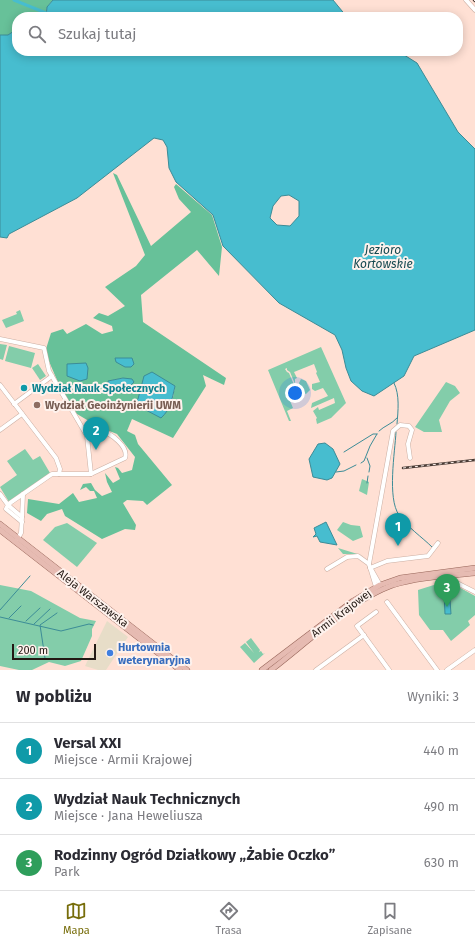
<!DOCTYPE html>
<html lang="pl">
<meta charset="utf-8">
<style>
:root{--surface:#fff;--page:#f7f7f7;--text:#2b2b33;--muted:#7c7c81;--line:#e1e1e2;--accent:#776d0a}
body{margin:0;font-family:"Fira Sans",sans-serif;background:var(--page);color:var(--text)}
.scale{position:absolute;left:12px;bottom:10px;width:84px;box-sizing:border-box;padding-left:4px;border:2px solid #231914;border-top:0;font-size:11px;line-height:14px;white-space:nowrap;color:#231914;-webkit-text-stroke:3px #fef2ed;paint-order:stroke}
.you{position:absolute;left:295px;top:393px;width:14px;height:14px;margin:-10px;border:3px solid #fff;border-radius:50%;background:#1a73e8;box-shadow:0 0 0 6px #1a73e833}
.badge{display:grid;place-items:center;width:26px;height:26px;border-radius:50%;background:var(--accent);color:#fff;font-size:13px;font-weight:700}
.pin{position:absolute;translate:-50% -33px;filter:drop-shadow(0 1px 2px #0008)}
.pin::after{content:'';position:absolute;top:21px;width:14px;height:12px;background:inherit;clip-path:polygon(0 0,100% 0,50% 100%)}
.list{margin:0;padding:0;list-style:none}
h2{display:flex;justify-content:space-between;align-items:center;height:52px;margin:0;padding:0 16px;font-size:17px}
h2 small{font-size:13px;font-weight:400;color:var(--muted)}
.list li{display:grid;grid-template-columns:26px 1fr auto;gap:12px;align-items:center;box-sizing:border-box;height:56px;padding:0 16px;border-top:1px solid var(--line)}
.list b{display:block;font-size:15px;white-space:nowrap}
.list p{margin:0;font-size:13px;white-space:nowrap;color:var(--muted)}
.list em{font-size:13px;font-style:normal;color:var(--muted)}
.icon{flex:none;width:22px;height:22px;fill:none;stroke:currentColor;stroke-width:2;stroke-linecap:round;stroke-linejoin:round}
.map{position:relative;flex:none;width:475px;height:670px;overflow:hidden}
.search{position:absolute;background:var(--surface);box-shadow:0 2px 10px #0003;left:12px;right:12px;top:12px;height:44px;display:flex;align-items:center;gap:10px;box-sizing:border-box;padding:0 14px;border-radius:16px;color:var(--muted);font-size:15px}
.sheet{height:220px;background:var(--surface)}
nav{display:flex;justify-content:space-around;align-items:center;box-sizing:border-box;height:56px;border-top:1px solid var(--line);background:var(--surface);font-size:11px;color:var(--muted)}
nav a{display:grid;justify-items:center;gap:2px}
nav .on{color:var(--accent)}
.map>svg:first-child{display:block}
.commercial{fill:#e7ddc8}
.green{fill:#83cdaa}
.forest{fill:#67c199;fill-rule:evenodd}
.water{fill:#47bdcf;stroke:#3c8c97;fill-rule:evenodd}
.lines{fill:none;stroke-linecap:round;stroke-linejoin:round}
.stream{stroke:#3c8c97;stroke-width:1}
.canal{stroke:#47bdcf;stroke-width:3}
.minor-casing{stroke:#ccafa3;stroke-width:5}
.major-casing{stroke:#976559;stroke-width:6}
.minor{stroke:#fff;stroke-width:4}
.major{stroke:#e6bbb2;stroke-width:5}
.rail-casing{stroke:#4a3c36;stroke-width:2.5}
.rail{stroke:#fef2ed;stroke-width:1;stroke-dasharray:3;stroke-linecap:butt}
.culture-dot{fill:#0f9aa8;stroke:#fef2ed;stroke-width:1.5}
.education-dot{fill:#8d6e63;stroke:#fef2ed;stroke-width:1.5}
.shop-dot{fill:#3f7fe0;stroke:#fef2ed;stroke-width:1.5}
.labels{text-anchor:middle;stroke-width:4;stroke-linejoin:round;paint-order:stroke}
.culture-label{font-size:11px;font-weight:bold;fill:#0d838f;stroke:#fef2ed;text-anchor:start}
.education-label{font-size:11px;font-weight:bold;fill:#785e54;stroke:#fef2ed;text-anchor:start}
.street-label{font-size:11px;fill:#231914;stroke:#fef2ed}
.shop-label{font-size:11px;font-weight:bold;fill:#366cbe;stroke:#fef2ed;text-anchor:start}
.water-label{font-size:12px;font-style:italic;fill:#154950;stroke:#fef2ed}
</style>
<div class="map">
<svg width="475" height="670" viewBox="0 0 475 670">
<rect width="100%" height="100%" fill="#ffe0d4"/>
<path class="commercial" d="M107,621L128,637L106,670H98L85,666Z"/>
<g class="green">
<path d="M20,310L24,321L6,328L2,320L17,314L16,312Z"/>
<path d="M0,344L7,345L3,360L0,359Z"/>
<path d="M9,346L35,353L31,368L5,361Z"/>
<path d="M321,347L346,403L331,418L317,424L316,419L317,418L313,411L318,407L319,410L335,403L334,398L311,408L312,403L328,396L323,388L315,391L312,389V384L320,382L316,373L317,372L314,364L294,372L297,378L295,379V384L290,372L287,370V368L285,369L287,372L289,373L295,387L286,391L293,408L287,411L291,421H289L268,370Z"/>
<path d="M38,364L46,376L40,380L32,368Z"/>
<path d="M301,379L306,381L310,390L306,394L302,392L299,383Z"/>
<path d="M446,382L455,386L460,393L450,401L439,420L442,432H424L415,427Z"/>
<path d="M25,449L33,460L40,456L50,473L9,502L0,487L17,475L7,461Z"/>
<path d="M362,479L369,482L367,495L359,491Z"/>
<path d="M343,522L351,525L360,526L363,537L353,541L337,530Z"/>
<path d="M67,523L97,543L77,567L43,540L55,527Z"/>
<path d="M338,548L364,556L358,554H343Z"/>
<path d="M437,584L457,586L475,596V615L468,621L470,625L451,641L443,630H430L419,615L418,590Z"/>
<path d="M0,585L31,591L80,618L96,621L92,629V636L81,661L65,666L49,662L32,670H19L0,666Z"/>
<path d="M251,638L260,650L259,652L261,651L263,654L265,653L254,663L240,647L245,643L254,653L246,642Z"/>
</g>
<g class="forest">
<path d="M0,0H53L47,7L46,17H17V31H14L8,35H0Z"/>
<path d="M113,173L117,175L151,246L191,212L179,199L174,187L176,184L212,215L222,247L219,276L197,250L141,295L143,322L226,378L224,385L203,375L206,386L173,438L132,419L127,431L135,435L138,444L172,485L147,505L143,501L127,500L123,503L136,525L135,530L125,529L102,539L65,516L62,509L47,514L41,521L27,513L28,499L59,504L73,493L79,502L97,498L94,491H90L86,487L80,490L83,484L91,483L95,490L102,496L112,492L107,482L105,473L113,483L120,479L115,467L118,468L122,473L132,470L135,457L117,434L99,427L77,414L60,387L48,359L46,349L51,333L63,329L67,334L86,324L102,334L113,331L112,326L93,318L99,313L108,316L125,306L105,287L136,266L145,255ZM123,378L115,390L109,386V381ZM175,386L172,403L146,411L140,406L131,405L138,399Z"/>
</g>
<g class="water">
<path d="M53,0H333L347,17H46L47,7Z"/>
<path d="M14,31H17V51H390L401,53L417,63L458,132L475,149V330L414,356L404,376L374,396L362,391L351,381L346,368L342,350L335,335L279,303L223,246L213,215L176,182L169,168L167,147L163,140L154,138L77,198L9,234L7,238L0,237V35H8ZM289,195L299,201V216L290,226L277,225L270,218L273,206L281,196Z"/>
<path d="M115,358H132L134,364L131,367H125L116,362Z"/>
<path d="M86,363L88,368L87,379L80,381L67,376V364Z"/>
<path d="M152,372L175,386C172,399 171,409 161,418L140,407L134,409L131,405L138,399L144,376Z"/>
<path d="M123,378L132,379L134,382L124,392L115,390L109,386L108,381Z"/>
<path d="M325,443L333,449L340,464L332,478L327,480L313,477L309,459L318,444Z"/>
<path d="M326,522L337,545L320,542L317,536L313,537L316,534L314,528Z"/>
<path d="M444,593L450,600L451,614H445Z"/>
</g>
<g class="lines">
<g class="stream">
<path d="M394,383C400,395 398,411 397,424"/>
<path d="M379,431C384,426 392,424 397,418"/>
<path d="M396,432C395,452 387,498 399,515C407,527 422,537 432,547"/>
<path d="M344,452L373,434H377"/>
<path d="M367,458L370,466L369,472"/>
<path d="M361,463L364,461L370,446L377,434"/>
<path d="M336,472L344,471L356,465"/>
<path d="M367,483L368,476"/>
<path d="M0,610L30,576"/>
<path d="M0,617L61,631L89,624L93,625"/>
<path d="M9,618L21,606"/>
<path d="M26,621L40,608"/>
<path d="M34,624L50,609"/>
<path d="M45,658L40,625L57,613"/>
</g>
<path class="canal" d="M14,0L46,13"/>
<g class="minor-casing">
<g id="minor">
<path d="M466,0L475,10"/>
<path d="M0,339L44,348L49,371L87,436L91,474"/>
<path d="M0,385L56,458L60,469L59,474"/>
<path d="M14,404L52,376"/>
<path d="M0,430L22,414"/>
<path d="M0,494L8,505L6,509L22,522"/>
<path d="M22,517L23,494"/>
<path d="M17,540L21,533L22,517L9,506L10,503L52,474H91L125,458C129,447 111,433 101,431"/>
<path d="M369,564L393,431L400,425L409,426L412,430L408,444L410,458"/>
<path d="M370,568L387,561L428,556L438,543"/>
<path d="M327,569L347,557L358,556L369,564L376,587"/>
<path d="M371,569L380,585"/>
<path d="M457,583L475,592"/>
<path d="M387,602L437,670"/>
<path d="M376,612L357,626L389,670"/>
<path d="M316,670L364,635"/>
<path d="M447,670L475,650"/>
</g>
</g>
<g class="major-casing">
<g id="major">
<path d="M0,524L187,670"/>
<path d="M0,530L180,670"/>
<path d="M262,670L353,601L380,585L400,578L475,568"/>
<path d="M271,670C305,644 353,599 393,585C419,577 448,576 475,573"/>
</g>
</g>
<use href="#minor" class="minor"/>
<use href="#major" class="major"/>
<g class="rail-casing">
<g id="rail">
<path d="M474,0L475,1"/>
<path d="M403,468L475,460"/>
</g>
</g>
<use href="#rail" class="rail"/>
</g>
<circle class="culture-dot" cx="24" cy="388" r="4"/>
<circle class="education-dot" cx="37" cy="405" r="4"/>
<circle class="shop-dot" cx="110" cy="653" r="4"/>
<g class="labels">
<g class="culture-label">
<text x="32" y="392">Wydział Nauk Społecznych</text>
</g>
<g class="education-label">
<text x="45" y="409">Wydział Geoinżynierii UWM</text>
</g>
<g class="street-label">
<text transform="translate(93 598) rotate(38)" y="4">Aleja Warszawska</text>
<text transform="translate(341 613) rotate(-37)" y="4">Armii Krajowej</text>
</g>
<g class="shop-label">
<text x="118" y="651">Hurtownia<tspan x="118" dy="13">weterynaryjna</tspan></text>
</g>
<g class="water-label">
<text x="383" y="254">Jezioro<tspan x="383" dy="14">Kortowskie</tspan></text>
</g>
</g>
</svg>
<div class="scale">200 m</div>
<div class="you"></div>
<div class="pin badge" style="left:398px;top:546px;background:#0f9aa8">1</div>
<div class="pin badge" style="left:96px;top:450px;background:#0f9aa8">2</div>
<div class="pin badge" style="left:447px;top:607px;background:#2e9e5b">3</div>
<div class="search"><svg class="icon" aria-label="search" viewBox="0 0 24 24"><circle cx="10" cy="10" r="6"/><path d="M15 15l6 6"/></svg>Szukaj tutaj</div>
</div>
<section class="sheet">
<h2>W pobliżu<small>Wyniki: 3</small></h2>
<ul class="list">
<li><span class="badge" style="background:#0f9aa8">1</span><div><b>Versal XXI</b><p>Miejsce · Armii Krajowej</p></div><em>440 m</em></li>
<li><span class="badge" style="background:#0f9aa8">2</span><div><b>Wydział Nauk Technicznych</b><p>Miejsce · Jana Heweliusza</p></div><em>490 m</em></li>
<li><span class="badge" style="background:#2e9e5b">3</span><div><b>Rodzinny Ogród Działkowy „Żabie Oczko”</b><p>Park</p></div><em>630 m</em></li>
</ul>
</section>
<nav>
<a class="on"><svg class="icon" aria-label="map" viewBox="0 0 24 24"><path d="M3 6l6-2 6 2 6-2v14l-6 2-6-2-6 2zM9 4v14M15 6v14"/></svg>Mapa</a>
<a><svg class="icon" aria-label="directions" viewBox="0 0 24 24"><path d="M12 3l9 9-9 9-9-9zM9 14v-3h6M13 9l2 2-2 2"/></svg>Trasa</a>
<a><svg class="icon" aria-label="saved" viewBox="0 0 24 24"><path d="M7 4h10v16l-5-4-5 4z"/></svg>Zapisane</a>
</nav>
